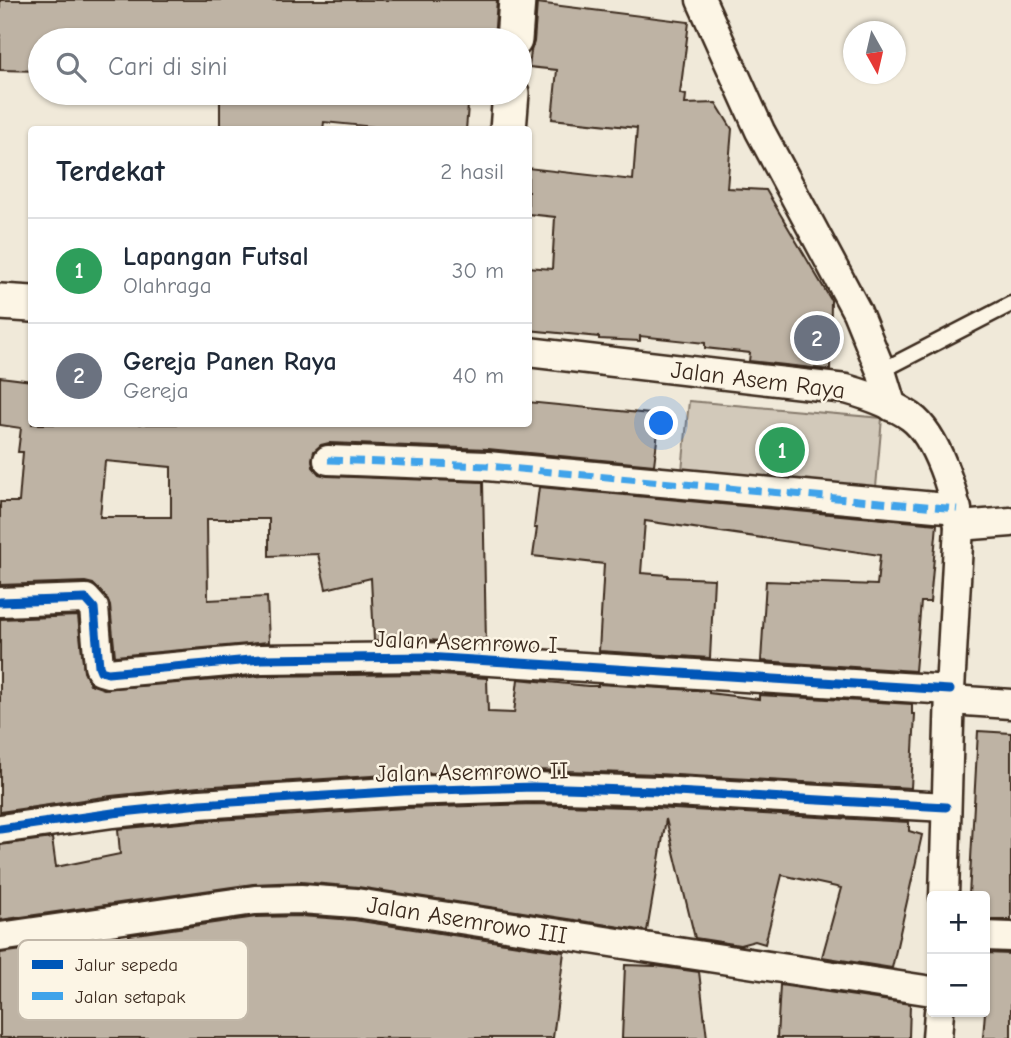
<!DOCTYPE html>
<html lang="id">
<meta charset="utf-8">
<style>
:root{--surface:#fff;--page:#f6f6f7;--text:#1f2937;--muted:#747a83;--line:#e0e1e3;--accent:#3b2a1e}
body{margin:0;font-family:"Comic Neue",sans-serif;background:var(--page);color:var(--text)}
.controls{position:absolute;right:21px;bottom:21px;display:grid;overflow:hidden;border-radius:7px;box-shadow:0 2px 5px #0004}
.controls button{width:63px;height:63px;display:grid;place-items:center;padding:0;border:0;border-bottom:2px solid var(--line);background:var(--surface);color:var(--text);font:35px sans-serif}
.compass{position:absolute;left:843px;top:21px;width:63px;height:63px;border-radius:50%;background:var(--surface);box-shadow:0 2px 5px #0004;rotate:172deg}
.you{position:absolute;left:662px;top:424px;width:24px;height:24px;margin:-18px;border:5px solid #fff;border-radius:50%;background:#1a73e8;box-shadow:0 0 0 10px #1a73e833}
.badge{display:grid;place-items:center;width:46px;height:46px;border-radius:50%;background:var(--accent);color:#fff;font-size:23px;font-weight:700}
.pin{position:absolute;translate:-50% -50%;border:4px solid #fff;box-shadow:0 2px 7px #0006}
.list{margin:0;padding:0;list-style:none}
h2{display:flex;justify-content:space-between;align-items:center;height:91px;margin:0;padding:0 28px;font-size:30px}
h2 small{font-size:23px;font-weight:400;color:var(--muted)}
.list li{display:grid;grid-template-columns:46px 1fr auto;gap:21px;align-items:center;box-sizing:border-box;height:105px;padding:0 28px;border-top:2px solid var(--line)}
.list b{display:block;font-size:26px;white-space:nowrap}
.list p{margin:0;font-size:23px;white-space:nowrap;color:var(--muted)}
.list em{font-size:23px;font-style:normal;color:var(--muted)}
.icon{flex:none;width:38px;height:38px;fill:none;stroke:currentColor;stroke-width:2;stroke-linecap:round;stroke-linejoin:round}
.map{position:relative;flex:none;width:1011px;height:1038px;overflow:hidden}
.search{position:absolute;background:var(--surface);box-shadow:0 2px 5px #0004;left:28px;top:28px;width:504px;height:77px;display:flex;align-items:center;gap:18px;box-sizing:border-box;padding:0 24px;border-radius:38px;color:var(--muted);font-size:26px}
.panel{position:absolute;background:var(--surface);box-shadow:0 2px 5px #0004;left:28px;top:126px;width:504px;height:301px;border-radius:7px}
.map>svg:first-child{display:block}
.pitch{fill:#d2c9ba;stroke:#867a6c;stroke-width:2}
.building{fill:#beb3a4;stroke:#3b2a1e;stroke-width:2;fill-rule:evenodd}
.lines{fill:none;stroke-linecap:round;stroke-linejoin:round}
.service-casing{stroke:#3b2a1e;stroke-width:19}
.minor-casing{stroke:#3b2a1e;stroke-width:33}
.tertiary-casing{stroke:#3b2a1e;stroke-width:40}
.service{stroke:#fcf5e5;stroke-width:14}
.minor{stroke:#fcf5e5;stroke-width:28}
.tertiary{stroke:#fcf5e5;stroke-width:35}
.quiet{stroke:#3fa3ea;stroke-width:7;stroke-dasharray:14 7;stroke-linecap:butt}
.cycleway-casing{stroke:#fcf5e5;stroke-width:13}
.cycleway{stroke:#0057b8;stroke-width:9}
.labels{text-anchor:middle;stroke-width:5;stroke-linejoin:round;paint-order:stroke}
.street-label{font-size:24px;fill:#3b2a1e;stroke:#fcf5e5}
.key{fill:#fcf5e5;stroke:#c2b8a9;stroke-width:2}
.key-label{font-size:19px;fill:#3b2a1e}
</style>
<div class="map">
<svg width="1011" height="1038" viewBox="0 0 1011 1038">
<rect width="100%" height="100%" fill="#f0e9d9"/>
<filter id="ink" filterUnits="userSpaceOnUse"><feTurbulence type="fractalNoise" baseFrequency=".0143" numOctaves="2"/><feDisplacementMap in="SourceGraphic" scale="14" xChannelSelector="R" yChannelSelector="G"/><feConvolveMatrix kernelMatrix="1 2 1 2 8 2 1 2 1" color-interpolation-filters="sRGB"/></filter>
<g filter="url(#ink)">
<path class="pitch" d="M689,401L882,418L875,499L681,481Z"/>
<g class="building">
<path d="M0,0H497L494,40H40V71L0,70Z"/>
<path d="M537,3L689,22L680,94L686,95L685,104L716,103L732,129L727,188L766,190L831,300L830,370L749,361L750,353L705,348V343L640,336V341L599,339V337L528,330V267L552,269L555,217L528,214V168L633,180L637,128L552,119L557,70L529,67L531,51L534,42Z"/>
<path d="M220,93H469L466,130H385L386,128L324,122L323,130H220Z"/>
<path d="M0,377L32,381V424H528V402L660,415L654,465L488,449L329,443L321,445L314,451L312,459L313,467L319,474L327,476L483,482L486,644L427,640L374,641L371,578L326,589L318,554L269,556V519H207L208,600L267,597L269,642L115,656L110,606L106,597L93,584L85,582L0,585V502H19L23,452H18L21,428L0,425ZM105,461L171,467V517H100Z"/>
<path d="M539,487L937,524L930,602H921L915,671L761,661L766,581L877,585L880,555L645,521L641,573L668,575V577L714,579L710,658L599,651L604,564L533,556L537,528H534Z"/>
<path d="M78,616L84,672L90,684L104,689L262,676L426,674L487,678L488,712L514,713L518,679L588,686H598V684L709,691V693L759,699V695L912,704V714H915L911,788L658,774L533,770L403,774L199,787L111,796L0,812V619Z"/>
<path d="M978,731L1011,733V920H985V896H969Z"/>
<path d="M534,804L656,808L909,822V831L922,835L892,968L822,957L841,888L782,875L765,944L755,941L740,945L695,938L666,819L647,931L358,887L301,882L253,884L0,920V845L52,838L56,867L120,854L118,829L201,821L405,808Z"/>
<path d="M301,916L354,920L564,952L553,1038H0V953L67,944L73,992L135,984L129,935L256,917Z"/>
<path d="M985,953L1011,954V1038H983L985,1012Z"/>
<path d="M625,965L656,966L699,972L707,1038H622Z"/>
<path d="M780,985L910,1004L909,1038H777Z"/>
</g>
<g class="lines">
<g class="service-casing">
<path id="service" d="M881,371L1011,304"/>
</g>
<g class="minor-casing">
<g id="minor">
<path d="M701,0L760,131L857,312L881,371L892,407"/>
<path d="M528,352L846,389C867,395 893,404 911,417C937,436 955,495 959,526L950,690L944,896"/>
<path d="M328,460L487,466L957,509"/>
<path d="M959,526L1011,522"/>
<path d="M0,602L86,599L94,608L99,666L101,671L108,673L261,659L426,657L950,690"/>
<path d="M950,700L1011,704"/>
<path d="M0,829L113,813L200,804L404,791L534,787L657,791L946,807"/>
<path d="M985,936L1011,937"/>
<path d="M0,937L255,900L301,899L356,903L932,991"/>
<path d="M937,1038L939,1012"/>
</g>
</g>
<g class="tertiary-casing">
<g id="tertiary">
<path d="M514,40L517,0"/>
<path d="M508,130L511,93"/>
<path d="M0,302L32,304"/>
</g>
</g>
<use href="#service" class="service"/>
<use href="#minor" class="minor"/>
<use href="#tertiary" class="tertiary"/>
<path class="quiet" d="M328,460L487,466L957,509"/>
<g class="cycleway-casing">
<g id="cycleway">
<path d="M0,602L86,599L94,608L99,666L101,671L108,673L261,659L426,657L950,690"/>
<path d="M0,829L113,813L200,804L404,791L534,787L657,791L946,807"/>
</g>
</g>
<use href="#cycleway" class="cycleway"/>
</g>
</g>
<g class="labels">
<g class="street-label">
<text transform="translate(758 380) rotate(7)" y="8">Jalan Asem Raya</text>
<text transform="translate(466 642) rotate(2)" y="8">Jalan Asemrowo I</text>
<text transform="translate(472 772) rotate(-1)" y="8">Jalan Asemrowo II</text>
<text transform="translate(467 920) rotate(9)" y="8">Jalan Asemrowo III</text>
</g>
</g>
<rect x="18" y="940" width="230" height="80" rx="10" class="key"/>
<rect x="32" y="960" width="31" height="9" fill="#0057b8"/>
<rect x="32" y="992" width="31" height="8" fill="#3fa3ea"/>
<g class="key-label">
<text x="75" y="971">Jalur sepeda</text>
<text x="75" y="1003">Jalan setapak</text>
</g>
</svg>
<div class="controls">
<button>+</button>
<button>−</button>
</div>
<svg class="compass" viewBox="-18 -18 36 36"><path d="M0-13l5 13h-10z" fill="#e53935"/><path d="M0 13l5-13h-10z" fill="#747a83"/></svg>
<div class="you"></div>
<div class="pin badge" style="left:782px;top:450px;background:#2e9e5b">1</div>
<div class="pin badge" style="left:817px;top:338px;background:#6b7280">2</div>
<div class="search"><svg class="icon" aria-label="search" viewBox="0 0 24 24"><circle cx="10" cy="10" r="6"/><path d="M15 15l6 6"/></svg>Cari di sini</div>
<section class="panel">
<h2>Terdekat<small>2 hasil</small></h2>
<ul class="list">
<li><span class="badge" style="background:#2e9e5b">1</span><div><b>Lapangan Futsal</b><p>Olahraga</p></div><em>30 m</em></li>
<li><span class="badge" style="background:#6b7280">2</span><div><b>Gereja Panen Raya</b><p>Gereja</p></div><em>40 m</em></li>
</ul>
</section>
</div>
